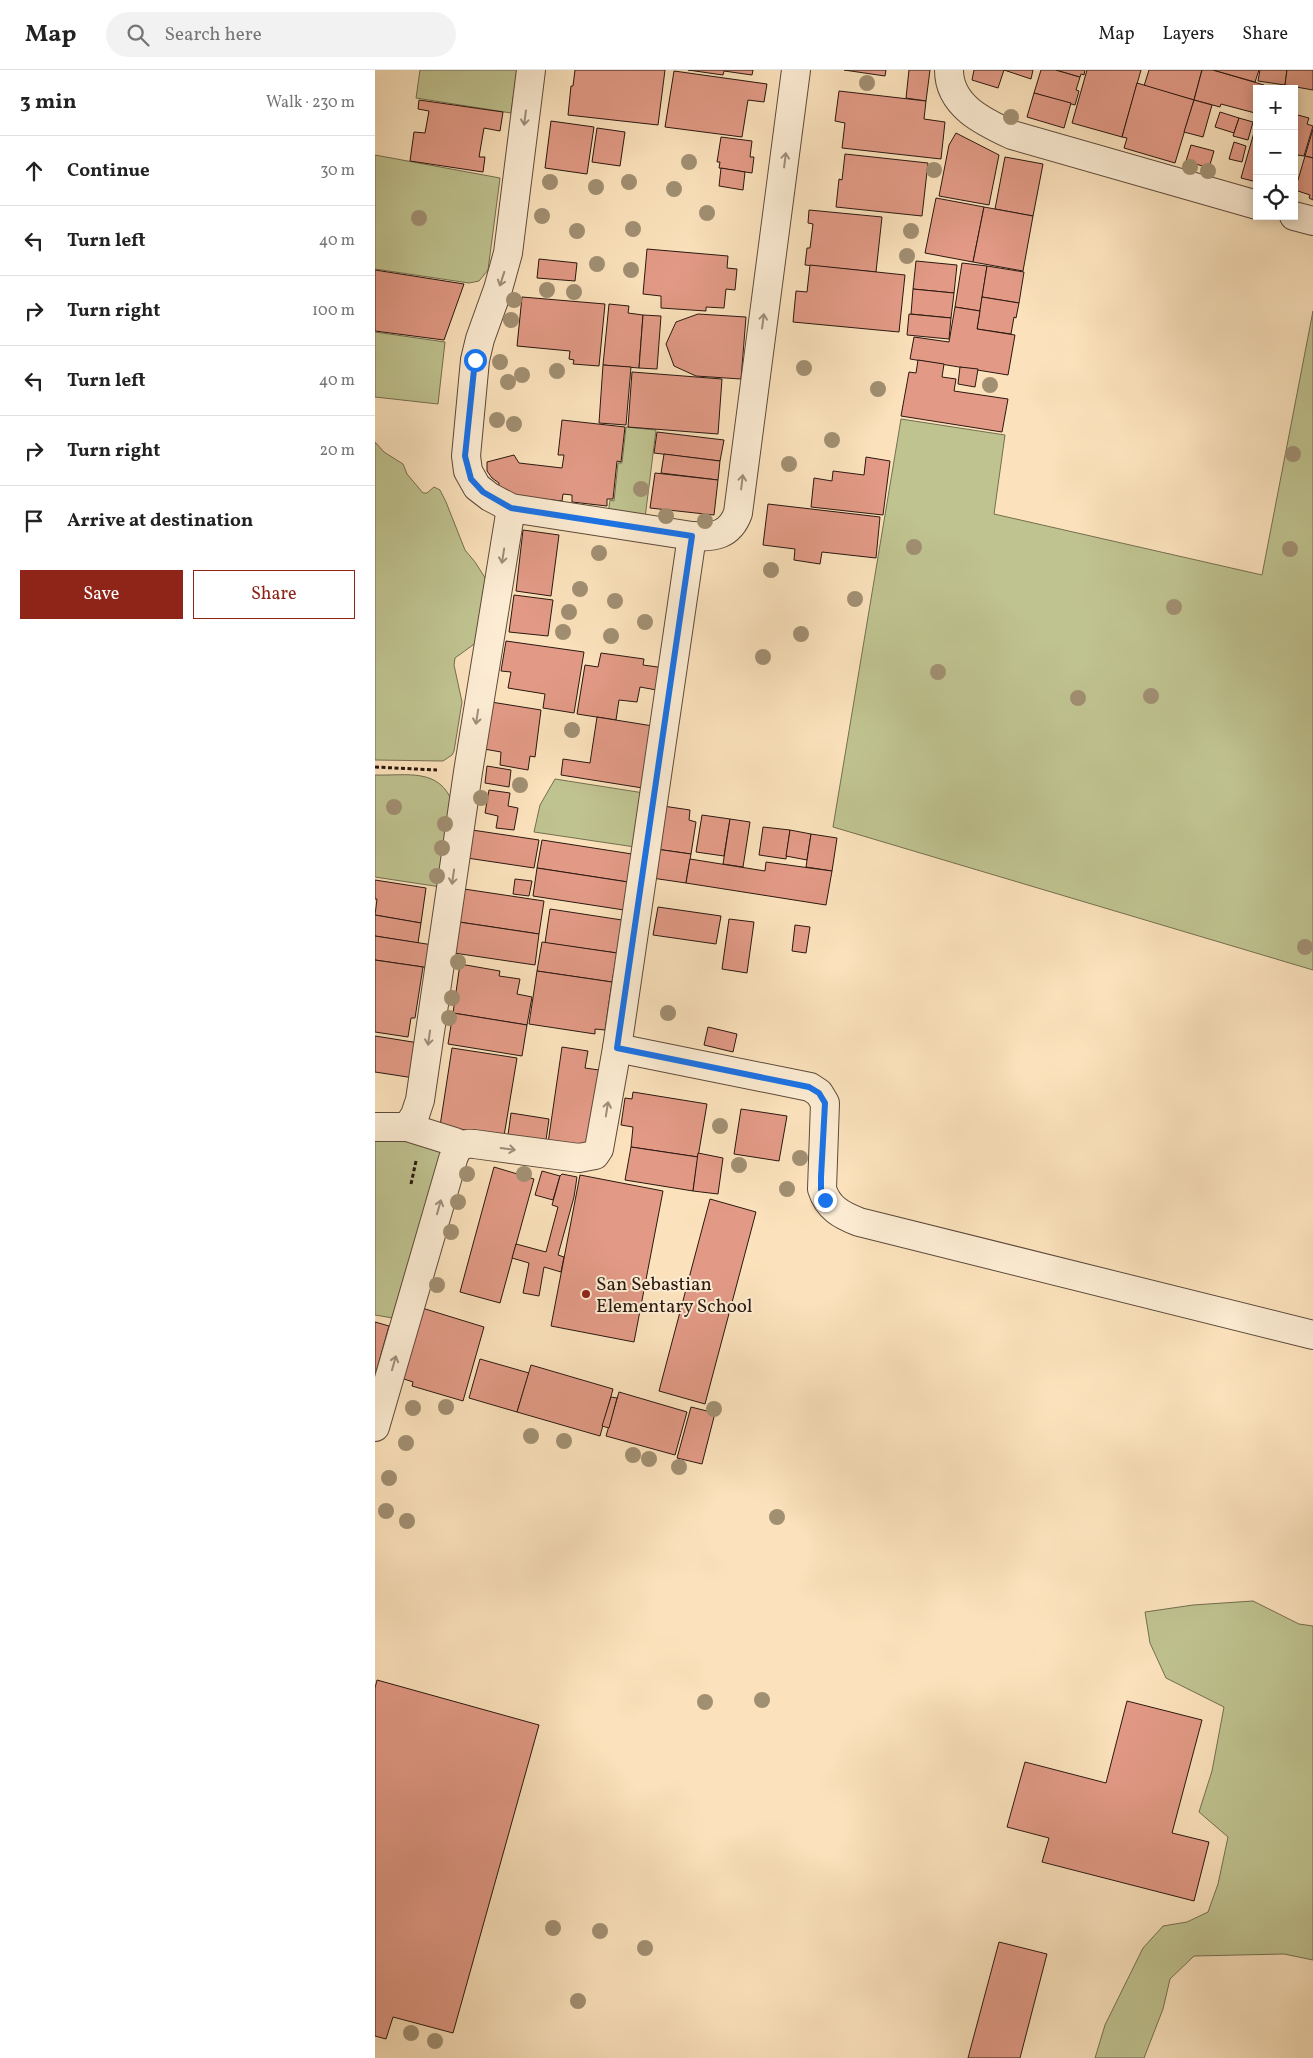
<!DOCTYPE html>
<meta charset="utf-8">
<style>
:root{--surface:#fff;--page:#f2f2f2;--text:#222;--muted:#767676;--line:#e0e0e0;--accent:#8f2418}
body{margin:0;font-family:Vollkorn,serif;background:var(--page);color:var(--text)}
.controls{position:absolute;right:15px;top:15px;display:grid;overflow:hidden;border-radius:0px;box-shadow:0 2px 12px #0003}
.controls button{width:45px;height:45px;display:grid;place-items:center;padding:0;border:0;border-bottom:1px solid var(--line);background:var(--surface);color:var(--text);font:25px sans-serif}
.stop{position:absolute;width:15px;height:15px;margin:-11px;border:4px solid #1a73e8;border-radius:50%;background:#fff}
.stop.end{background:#1a73e8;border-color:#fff;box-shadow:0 1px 5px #0008}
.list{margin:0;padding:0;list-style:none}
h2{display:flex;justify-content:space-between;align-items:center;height:65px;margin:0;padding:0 20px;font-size:21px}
h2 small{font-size:16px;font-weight:400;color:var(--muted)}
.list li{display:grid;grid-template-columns:32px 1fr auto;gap:15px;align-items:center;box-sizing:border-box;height:70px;padding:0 20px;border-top:1px solid var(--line)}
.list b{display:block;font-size:19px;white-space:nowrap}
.list em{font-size:16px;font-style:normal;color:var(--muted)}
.actions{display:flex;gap:10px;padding:15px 20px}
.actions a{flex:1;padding:11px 0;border:1px solid var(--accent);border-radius:0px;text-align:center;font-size:18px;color:var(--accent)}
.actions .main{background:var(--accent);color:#fff}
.icon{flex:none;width:28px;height:28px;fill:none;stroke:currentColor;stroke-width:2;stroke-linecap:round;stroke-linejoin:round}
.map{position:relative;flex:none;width:938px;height:1988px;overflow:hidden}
header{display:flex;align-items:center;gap:30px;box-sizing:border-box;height:70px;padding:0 25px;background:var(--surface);border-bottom:1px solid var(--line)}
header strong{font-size:24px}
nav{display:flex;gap:28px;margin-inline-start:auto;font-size:18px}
.search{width:350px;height:45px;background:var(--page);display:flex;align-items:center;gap:12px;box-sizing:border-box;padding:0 18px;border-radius:28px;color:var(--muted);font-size:19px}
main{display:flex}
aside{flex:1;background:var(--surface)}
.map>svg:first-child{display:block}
.green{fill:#bfc390;stroke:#746e50}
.building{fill:#e29a86;stroke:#2a180f}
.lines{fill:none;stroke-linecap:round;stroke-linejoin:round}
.street-casing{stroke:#5e4a3a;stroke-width:30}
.path{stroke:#2a180f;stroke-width:3;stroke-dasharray:4 2.5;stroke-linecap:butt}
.street{stroke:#fcecd3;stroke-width:28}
.tree{fill:#a18f72}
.oneway{stroke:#9e8d7b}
.route{stroke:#1a73e8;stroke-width:6}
.poi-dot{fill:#8f2418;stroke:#fcecd3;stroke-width:2}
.labels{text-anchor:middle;stroke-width:4;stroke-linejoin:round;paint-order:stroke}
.poi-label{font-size:19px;fill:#2a180f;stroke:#fcecd3;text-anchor:start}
</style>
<header>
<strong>Map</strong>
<div class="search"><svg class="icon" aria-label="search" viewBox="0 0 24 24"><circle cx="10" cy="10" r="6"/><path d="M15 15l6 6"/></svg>Search here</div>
<nav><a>Map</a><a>Layers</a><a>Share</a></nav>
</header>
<main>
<aside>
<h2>3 min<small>Walk · 230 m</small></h2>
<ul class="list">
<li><svg class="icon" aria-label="ahead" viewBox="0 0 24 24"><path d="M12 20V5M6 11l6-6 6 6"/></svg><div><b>Continue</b></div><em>30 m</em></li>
<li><svg class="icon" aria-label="left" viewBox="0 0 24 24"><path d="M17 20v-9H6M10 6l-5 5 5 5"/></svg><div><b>Turn left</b></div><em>40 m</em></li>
<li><svg class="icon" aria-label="right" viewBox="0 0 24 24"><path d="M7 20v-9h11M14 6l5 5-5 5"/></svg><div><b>Turn right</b></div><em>100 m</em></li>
<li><svg class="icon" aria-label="left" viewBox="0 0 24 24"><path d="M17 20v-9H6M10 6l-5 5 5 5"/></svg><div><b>Turn left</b></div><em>40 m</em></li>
<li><svg class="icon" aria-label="right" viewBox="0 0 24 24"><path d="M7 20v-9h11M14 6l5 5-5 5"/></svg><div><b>Turn right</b></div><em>20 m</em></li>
<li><svg class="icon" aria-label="arrive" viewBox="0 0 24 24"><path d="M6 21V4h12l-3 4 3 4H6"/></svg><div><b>Arrive at destination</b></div></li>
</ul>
<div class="actions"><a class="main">Save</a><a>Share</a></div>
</aside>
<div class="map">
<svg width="938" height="1988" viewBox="0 0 938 1988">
<rect width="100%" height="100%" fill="#fbe2bc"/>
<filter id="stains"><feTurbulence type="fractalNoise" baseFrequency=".004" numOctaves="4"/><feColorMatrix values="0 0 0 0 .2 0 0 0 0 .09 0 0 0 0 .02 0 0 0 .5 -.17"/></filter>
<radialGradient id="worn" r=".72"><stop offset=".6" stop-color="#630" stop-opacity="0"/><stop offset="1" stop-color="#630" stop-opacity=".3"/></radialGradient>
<g class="green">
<path d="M45,0H142L136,43L41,28Z"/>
<path d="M0,85L125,108L113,200L104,211L94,213L0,199Z"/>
<path d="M938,241V900L458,757L526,349L630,365L619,444L887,505Z"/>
<path d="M0,262L70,272L63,334L0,327Z"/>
<path d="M251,357L281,360L270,448L233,444L235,430L239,431L243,393H247Z"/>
<path d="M0,372L9,382L28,394L32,404L48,423H52L59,417L65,420L71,432L90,480L100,492L114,514L102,572L80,588L79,595L87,632L79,681L77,685L68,691L0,690Z"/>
<path d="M0,705C32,706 65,697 78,734L66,817L0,807Z"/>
<path d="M180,709L269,723L260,777L159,762L165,735Z"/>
<path d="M0,1064L67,1078L18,1248L0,1245Z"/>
<path d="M878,1531L924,1554L938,1556V1890L909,1884L819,1886L795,1909L788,1939L769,1988H720L730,1955L768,1878L788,1856L812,1852L833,1842L843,1814L853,1767L824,1742L837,1701L849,1637L791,1608L775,1573L770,1542L818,1535Z"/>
</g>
<g class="building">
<path d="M200,0H290L283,55L193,45L196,16H198Z"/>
<path d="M313,0H378L377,5L349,1L348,5Z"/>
<path d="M469,0H511L510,6Z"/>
<path d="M534,0H555L551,31L531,28Z"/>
<path d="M599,0H629L623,18L597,10Z"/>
<path d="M629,0H658L656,9Z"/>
<path d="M666,0H681L705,7L701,20L704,21L700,35L659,23Z"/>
<path d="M681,0H710L709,5L706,4L705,7Z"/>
<path d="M712,0H766L747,67L697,53Z"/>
<path d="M774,0H827L819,30L769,16Z"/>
<path d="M827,0H838L889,15L888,19H882L880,43L846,34L845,37L819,30Z"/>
<path d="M838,0H884L880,12Z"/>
<path d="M885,0H912L910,15L883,11Z"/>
<path d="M912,0H938V20L910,15Z"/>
<path d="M299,1L392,14L389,32L373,30L367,67L290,57Z"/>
<path d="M762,13L819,30L800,93L749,78L752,68L747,67Z"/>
<path d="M464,21L551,31L549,49L570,52L566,89L467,78L470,53L460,51Z"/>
<path d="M659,23L696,33L689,58L652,47Z"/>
<path d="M44,30L128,42L125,61L109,58L104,87H110L108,102L35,91L39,62L50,63L54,41L43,39Z"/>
<path d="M819,30L837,35L828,67L809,62Z"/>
<path d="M845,42L864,48L859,63L840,57Z"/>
<path d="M919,44L934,48L932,54L938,56L929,86L923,85L919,99Z"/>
<path d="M864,48L878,52L873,70L858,66Z"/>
<path d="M176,51L219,57L212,104L170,98Z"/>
<path d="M882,52V112L866,108Z"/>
<path d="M222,58L250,62L245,96L217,92Z"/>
<path d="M938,59V88L930,86Z"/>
<path d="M581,63L624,85L614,135L564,126L574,75Z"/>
<path d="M346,67L377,71L375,87H379L377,103L344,98L345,92H342Z"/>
<path d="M859,72L871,76L867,92L854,89Z"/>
<path d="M816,75L839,81L834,98L811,91Z"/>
<path d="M470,84L553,93L547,146L461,137L464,109L467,110Z"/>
<path d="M930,86L938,88V130L934,128L935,125L920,120Z"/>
<path d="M630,87L668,94L658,146L620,139Z"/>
<path d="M346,98L370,102L368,120L344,116Z"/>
<path d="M561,128L609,137L598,192L550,183Z"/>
<path d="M609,137L658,146L648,201L598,192Z"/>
<path d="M434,140L507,147L501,202L430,195L432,178H435L438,154L433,153Z"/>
<path d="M272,179L353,186L352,198L362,199L360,220L351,219L349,238L331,237V241L286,238V226L268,224Z"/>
<path d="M164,189L202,193L200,211L162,208Z"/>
<path d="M541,191L582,195L579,223L538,219Z"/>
<path d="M587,193L612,196L605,241L580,237Z"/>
<path d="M435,195L530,205L524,262L418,252L421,221L432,222Z"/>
<path d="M612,196L649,202L644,233L607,227Z"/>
<path d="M0,200L89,214L69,270L0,261Z"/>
<path d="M538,219L579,223L576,248L536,244Z"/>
<path d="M147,227L230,234L224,296L198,294L199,290L194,289L195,281L142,276Z"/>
<path d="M607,227L644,233L641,248L639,247L636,264L602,259Z"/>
<path d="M234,234L254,236L253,243L268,245L264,298L228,295Z"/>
<path d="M580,237L605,241L602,259L640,265L633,305L535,289L539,267L574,272Z"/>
<path d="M323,244L371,247L366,309L321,306L299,296L291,274L301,252Z"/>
<path d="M534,244L576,248L574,269L532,265Z"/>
<path d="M268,245L286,246L282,299L264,298Z"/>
<path d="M543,290L569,294L567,307L581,309L579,321L633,329L627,362L526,346L534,302L541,303Z"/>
<path d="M228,295L256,297L251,355L224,353Z"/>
<path d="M585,297L603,299L600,317L583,314Z"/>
<path d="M257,302L347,309L343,364L253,357Z"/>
<path d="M187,350L250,357L246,392L242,391L238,429H232V436L197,432V425L188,424L187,431L123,424L124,413L117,408L112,401V392L139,385L144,393L187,398L189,385H183Z"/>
<path d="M282,362L349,370L345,391L279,383Z"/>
<path d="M289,384L345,391L343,410L286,403Z"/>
<path d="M491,387L515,391L508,445L436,437L439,408L457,411L458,401L489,405Z"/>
<path d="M280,403L343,410L339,445L275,438Z"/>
<path d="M393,434L505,447L501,488L447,482L445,494L419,490L420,479L388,475Z"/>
<path d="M148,460L184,465L176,526L141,521Z"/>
<path d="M139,525L178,530L173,566L134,562Z"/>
<path d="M131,571L209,582L199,643L168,638L170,624L133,618L136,602L126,601Z"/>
<path d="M226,583L269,589L268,595L290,598L287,621L265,617L262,632L244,630L241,650L202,644L210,595L223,597Z"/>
<path d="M116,632L166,640L160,687L155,686L153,700L125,695L126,682L109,679Z"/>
<path d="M222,647L284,657L274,719L186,705L188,689L215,693Z"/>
<path d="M112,696L136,700L134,717L110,713Z"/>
<path d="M114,720L135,723L133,736L143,738L139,760L121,758L123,746L110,743Z"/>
<path d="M288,736L315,740L314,750L321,752L316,784L281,779Z"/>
<path d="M327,745L355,749L349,786L321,782Z"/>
<path d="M355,749L375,752L368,797L348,794Z"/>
<path d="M388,757L415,760L411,789L384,785Z"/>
<path d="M97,760L164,770L159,798L92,788Z"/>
<path d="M415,760L436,764L432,790L411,786Z"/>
<path d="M436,764L462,768L457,801L431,797Z"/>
<path d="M167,770L257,784L253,812L162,798Z"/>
<path d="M281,779L316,784L311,813L277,808Z"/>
<path d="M315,789L390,801L391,792L457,801L451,835L311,813Z"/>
<path d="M162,798L253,812L249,840L158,826Z"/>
<path d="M140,809L157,811L154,826L138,824Z"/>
<path d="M0,810L51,818L46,853L0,845L2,829H0Z"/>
<path d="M89,819L169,831L164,864L84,852Z"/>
<path d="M283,837L346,846L341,874L278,865Z"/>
<path d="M175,839L247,850L242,883L170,873Z"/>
<path d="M0,845L46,853L43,873L0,866Z"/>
<path d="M354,849L379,852L372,903L347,899Z"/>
<path d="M84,852L164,864L160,895L79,883Z"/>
<path d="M420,855L435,857L431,883L417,881Z"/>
<path d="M0,866L58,875L55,898L0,890Z"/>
<path d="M167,872L242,883L237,912L162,901Z"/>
<path d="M0,890L48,897L40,948H36L33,967L0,962Z"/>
<path d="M85,894L125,901L124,906L145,909L142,924L157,927L152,955L78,943Z"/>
<path d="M162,901L237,912L230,960L220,959V964L154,954Z"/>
<path d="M78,943L152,955L147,986L73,974Z"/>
<path d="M333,957L362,964L358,982L329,975Z"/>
<path d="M0,966L44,973L39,1008L0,1002Z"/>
<path d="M187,977L213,981L210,998L224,1000L211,1079L173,1073Z"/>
<path d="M77,978L142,988L129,1066L65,1056Z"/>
<path d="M258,1022L332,1034L323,1087L256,1077L258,1057L246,1055L250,1028L257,1029Z"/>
<path d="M366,1039L412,1046L404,1091L359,1084Z"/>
<path d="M136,1043L174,1049L171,1070L133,1065Z"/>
<path d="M256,1077L323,1087L318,1121L250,1110Z"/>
<path d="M323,1083L348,1088L343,1124L318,1121Z"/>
<path d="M119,1097L159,1109L125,1233L85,1222Z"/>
<path d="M167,1101L185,1106L178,1130L160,1125Z"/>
<path d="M187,1104L202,1107L199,1127L183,1185L189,1187L186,1202L169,1197L164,1226L148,1223L154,1193L137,1188L141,1174L171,1182L183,1137L177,1135L185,1106Z"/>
<path d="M205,1105L288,1121L259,1272L176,1256Z"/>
<path d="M335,1129L381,1142L330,1334L284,1321Z"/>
<path d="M47,1238L109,1257L88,1331L37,1316L38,1312L26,1308Z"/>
<path d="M0,1252L14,1256L0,1306Z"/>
<path d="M105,1289L154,1303L142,1342L94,1328Z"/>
<path d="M156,1295L238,1319L225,1366L142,1342Z"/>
<path d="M244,1322L312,1342L300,1385L231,1366Z"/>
<path d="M236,1327L242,1328L234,1358L227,1356Z"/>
<path d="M316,1337L340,1343L327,1394L302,1388Z"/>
<path d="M2,1610L164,1655L78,1963L18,1947L11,1969L0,1966V1618Z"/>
<path d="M752,1631L827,1650L797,1763L834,1772L819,1831L667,1792L674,1768L632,1757L650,1692L731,1713Z"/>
<path d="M624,1872L672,1884L645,1988H593Z"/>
</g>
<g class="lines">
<g class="street-casing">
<g id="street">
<path d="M156,0L133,183L123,219L105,269L100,290L91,386L93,401L102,417L115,427L136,438L317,466C339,468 355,465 363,443L421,0"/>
<path d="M574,0C574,36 609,52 637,65L882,135"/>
<path d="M919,146L938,151"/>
<path d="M242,978L435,1017L444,1023L450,1033L447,1119C453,1138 466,1145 484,1152L938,1265"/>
<path d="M0,1057H32L80,1072L85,1076"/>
<path d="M32,1057L40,1045L45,1030L93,702L136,438"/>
<path d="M0,1357L78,1089C82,1077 87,1073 99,1074L204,1088L220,1085L224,1079L242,978L317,466"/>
</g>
</g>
<g class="path">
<path d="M0,697L62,700"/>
<path d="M36,1114L41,1091"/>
</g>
<use href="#street" class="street"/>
</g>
<g class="tree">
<circle cx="492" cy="13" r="8"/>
<circle cx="636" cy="47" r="8"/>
<circle cx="314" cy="92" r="8"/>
<circle cx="815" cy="97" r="8"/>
<circle cx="559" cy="100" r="8"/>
<circle cx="833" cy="101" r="8"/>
<circle cx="175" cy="112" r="8"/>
<circle cx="254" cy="112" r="8"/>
<circle cx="221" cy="117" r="8"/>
<circle cx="299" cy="119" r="8"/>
<circle cx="332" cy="143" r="8"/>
<circle cx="167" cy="146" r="8"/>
<circle cx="44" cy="148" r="8"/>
<circle cx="258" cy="159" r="8"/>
<circle cx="202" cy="161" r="8"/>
<circle cx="536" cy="161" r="8"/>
<circle cx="532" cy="186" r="8"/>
<circle cx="222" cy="194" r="8"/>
<circle cx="256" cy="200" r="8"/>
<circle cx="172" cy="220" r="8"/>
<circle cx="199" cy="222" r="8"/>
<circle cx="139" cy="230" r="8"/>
<circle cx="136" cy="250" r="8"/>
<circle cx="125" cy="292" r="8"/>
<circle cx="429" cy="298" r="8"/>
<circle cx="182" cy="301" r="8"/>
<circle cx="147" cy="305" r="8"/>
<circle cx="133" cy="312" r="8"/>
<circle cx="615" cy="315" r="8"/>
<circle cx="503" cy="319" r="8"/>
<circle cx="122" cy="350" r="8"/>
<circle cx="139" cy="354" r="8"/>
<circle cx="457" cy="370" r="8"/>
<circle cx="918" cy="384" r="8"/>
<circle cx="414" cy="394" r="8"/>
<circle cx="266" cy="419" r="8"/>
<circle cx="291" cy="446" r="8"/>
<circle cx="330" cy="451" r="8"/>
<circle cx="539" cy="477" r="8"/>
<circle cx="915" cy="479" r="8"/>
<circle cx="224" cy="483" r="8"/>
<circle cx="396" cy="500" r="8"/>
<circle cx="205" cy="519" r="8"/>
<circle cx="480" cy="529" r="8"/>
<circle cx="240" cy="531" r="8"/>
<circle cx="799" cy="537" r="8"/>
<circle cx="194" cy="542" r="8"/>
<circle cx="270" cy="552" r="8"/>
<circle cx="188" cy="562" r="8"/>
<circle cx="426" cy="564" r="8"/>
<circle cx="236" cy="566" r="8"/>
<circle cx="388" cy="587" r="8"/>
<circle cx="563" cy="602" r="8"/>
<circle cx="776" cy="626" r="8"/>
<circle cx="703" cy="628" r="8"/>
<circle cx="197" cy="660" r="8"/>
<circle cx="145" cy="715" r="8"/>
<circle cx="106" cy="728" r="8"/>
<circle cx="19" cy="737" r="8"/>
<circle cx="70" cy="754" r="8"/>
<circle cx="67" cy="778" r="8"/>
<circle cx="62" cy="806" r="8"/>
<circle cx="930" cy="877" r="8"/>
<circle cx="83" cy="892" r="8"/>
<circle cx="77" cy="928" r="8"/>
<circle cx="293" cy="943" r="8"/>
<circle cx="74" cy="948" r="8"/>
<circle cx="345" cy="1056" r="8"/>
<circle cx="425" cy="1088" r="8"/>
<circle cx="364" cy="1095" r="8"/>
<circle cx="92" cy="1104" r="8"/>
<circle cx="149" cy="1104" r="8"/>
<circle cx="412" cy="1119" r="8"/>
<circle cx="83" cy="1132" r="8"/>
<circle cx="76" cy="1162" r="8"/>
<circle cx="62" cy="1215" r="8"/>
<circle cx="71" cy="1337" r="8"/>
<circle cx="38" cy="1338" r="8"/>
<circle cx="339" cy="1339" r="8"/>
<circle cx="156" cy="1366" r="8"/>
<circle cx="189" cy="1371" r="8"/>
<circle cx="31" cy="1373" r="8"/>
<circle cx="258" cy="1385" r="8"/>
<circle cx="274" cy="1389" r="8"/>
<circle cx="304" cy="1397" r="8"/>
<circle cx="14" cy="1408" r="8"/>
<circle cx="11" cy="1441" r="8"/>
<circle cx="402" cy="1447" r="8"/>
<circle cx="32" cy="1451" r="8"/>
<circle cx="387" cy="1630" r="8"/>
<circle cx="330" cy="1632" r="8"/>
<circle cx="178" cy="1858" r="8"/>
<circle cx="225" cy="1861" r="8"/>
<circle cx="270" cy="1878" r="8"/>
<circle cx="203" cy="1931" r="8"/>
<circle cx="36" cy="1963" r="8"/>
<circle cx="60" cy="1971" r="8"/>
</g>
<defs><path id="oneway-shaft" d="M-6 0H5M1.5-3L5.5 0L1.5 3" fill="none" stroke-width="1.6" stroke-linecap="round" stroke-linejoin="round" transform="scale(1.25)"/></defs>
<g class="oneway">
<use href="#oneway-shaft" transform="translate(150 48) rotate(97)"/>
<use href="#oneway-shaft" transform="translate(410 90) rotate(-83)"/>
<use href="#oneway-shaft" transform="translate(127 209) rotate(108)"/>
<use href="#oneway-shaft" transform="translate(388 251) rotate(-83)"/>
<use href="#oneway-shaft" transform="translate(367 412) rotate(-83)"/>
<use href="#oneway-shaft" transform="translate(128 486) rotate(99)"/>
<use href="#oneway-shaft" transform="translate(102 647) rotate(99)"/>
<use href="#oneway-shaft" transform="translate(78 807) rotate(98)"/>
<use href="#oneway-shaft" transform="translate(54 968) rotate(98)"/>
<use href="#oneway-shaft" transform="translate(232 1039) rotate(-81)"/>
<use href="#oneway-shaft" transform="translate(133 1079) rotate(8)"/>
<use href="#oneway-shaft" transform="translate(64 1137) rotate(-74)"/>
<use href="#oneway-shaft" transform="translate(19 1293) rotate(-74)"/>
</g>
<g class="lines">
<path class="route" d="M100,290L90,386L96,409L108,422L136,438L317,466L242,978L434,1017L444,1023L450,1033L446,1107V1119L450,1130"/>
</g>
<circle class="poi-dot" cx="211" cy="1224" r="5"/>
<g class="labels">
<g class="poi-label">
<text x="221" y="1220">San Sebastian<tspan x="221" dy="22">Elementary School</tspan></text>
</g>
</g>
<rect width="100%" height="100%" filter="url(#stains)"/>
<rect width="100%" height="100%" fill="url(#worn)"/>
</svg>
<div class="controls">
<button>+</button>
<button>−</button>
<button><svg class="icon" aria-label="locate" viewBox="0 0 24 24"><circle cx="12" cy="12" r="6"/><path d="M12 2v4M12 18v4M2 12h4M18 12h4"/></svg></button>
</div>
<div class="stop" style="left:100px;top:290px"></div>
<div class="stop end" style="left:450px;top:1130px"></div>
</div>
</main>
